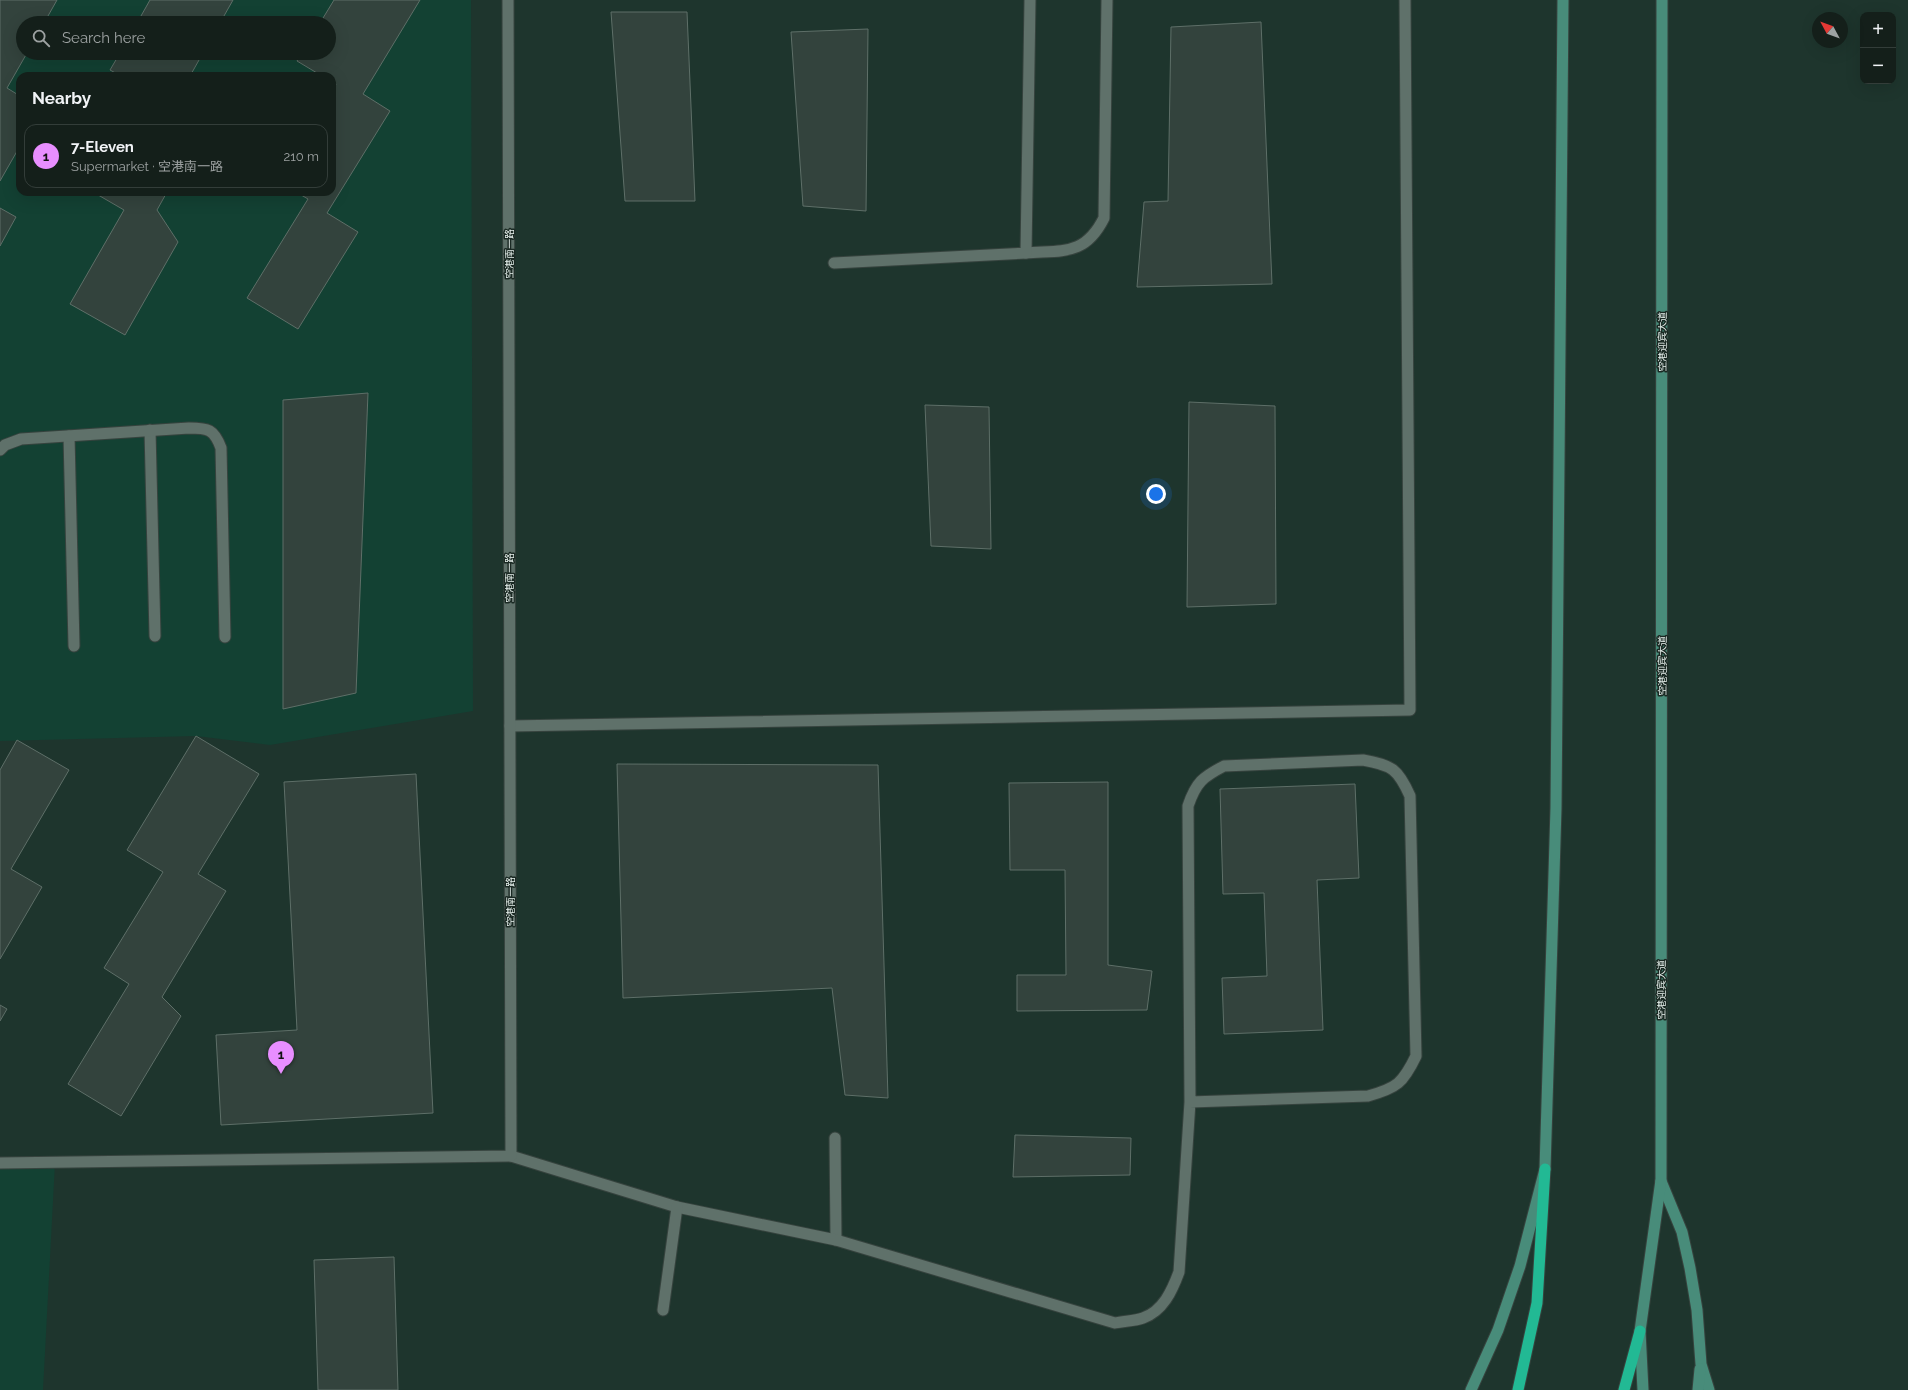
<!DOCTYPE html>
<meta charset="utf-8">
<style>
:root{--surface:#141f1a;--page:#212c27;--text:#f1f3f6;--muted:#9da2a2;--line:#333d39;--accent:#e88eff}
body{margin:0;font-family:Raleway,"Noto Sans SC",sans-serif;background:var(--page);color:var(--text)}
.controls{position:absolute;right:12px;top:12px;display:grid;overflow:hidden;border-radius:8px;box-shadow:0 4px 16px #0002}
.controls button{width:36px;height:36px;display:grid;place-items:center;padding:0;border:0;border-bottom:1px solid var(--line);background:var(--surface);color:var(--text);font:20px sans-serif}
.compass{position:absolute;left:1812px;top:12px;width:36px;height:36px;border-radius:50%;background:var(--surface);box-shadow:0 4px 16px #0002;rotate:311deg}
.you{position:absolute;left:1156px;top:494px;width:14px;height:14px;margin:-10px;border:3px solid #fff;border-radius:50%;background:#1a73e8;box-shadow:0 0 0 6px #1a73e833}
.badge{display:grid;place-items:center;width:26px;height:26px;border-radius:50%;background:var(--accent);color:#111;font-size:13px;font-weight:700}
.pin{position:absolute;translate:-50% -33px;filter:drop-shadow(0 1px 2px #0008)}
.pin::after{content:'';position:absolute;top:21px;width:14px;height:12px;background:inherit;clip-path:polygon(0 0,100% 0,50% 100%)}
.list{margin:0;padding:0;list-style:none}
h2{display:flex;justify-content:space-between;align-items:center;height:52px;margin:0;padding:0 16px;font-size:17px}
h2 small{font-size:13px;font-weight:400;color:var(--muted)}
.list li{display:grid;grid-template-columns:26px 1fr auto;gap:12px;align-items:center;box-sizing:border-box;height:64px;margin:0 8px 8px;padding:0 8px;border:1px solid var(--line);border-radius:12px}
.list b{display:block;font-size:15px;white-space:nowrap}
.list p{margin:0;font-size:13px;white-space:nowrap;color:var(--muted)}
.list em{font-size:13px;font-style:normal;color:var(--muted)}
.icon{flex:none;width:22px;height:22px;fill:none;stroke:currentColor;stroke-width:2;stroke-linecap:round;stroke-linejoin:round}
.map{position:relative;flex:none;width:1908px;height:1390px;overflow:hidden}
.search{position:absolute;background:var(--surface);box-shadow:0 4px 16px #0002;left:16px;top:16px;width:320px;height:44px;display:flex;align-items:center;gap:10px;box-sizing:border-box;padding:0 14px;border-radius:22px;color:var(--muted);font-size:15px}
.panel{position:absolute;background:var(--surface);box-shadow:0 4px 16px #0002;left:16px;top:72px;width:320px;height:124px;border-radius:12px}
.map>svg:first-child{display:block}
.built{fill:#1e352d;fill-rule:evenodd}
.green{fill:#134133;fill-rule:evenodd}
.building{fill:#33433d;stroke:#5e6f68}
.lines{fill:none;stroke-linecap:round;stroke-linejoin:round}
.service-casing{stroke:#36433e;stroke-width:13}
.minor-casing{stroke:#36433e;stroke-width:13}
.secondary-casing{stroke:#36433e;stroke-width:13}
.trunk-casing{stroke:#36433e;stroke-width:13}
.service{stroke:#5f716a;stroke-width:11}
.minor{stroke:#5f716a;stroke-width:11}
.secondary{stroke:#488c7a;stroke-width:11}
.trunk{stroke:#22b994;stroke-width:11}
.labels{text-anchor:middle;stroke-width:3;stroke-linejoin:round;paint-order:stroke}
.street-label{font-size:10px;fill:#e6f0ec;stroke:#1a2923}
</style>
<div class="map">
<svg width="1908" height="1390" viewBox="0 0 1908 1390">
<rect width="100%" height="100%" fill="#1a2923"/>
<path class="built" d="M0,0H1908V1390H0ZM1863,15H1893V81H1863ZM1818,18H1842V42H1818ZM23,23H329V53H23ZM20,76H332V192H20Z"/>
<g class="green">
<path d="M0,0H471L473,711L270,745L196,736L0,741ZM23,23H329V53H23ZM20,76H332V192H20Z"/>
<path d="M0,1163H55L43,1390H0Z"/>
</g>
<g class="building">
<path d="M0,0H57L44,23H23V53H27L7,88L20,96V146L0,181Z"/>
<path d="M150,0H233L220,23H137Z"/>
<path d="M334,0H420L363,94L390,111L327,213L358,232L298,329L247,298L308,199L296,192H332V91L336,84L332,82V76H322L297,61L302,53H329V23H320Z"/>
<path d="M611,12H687L695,201H625Z"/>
<path d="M1261,22L1272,284L1137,287L1144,202L1168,201L1171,27Z"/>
<path d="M868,29L866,211L803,206L791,32Z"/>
<path d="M120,53H203L190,76H121L110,70Z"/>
<path d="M93,192H167L157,210L178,242L125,335L70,304L124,210Z"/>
<path d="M0,208L16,217L0,246Z"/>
<path d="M368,393L356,693L283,709V400Z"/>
<path d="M1189,402L1275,406L1276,604L1187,607Z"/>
<path d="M925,405L989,407L991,549L931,546Z"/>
<path d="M196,736L259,774L198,874L226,891L162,997L181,1016L121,1116L68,1084L129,984L104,968L163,872L127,850Z"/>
<path d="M17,740L69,770L11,869L42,887L0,959V770Z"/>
<path d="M617,764L878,765L888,1098L845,1095L832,988L623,998Z"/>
<path d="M416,774L433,1113L221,1125L216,1035L297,1030L284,782Z"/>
<path d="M1108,782V965L1152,971L1147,1010L1017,1011V975H1066L1065,870H1010L1009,783Z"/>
<path d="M1355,784L1359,878L1317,880L1323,1030L1224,1034L1222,978L1267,976L1264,893L1223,894L1220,789Z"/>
<path d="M0,1005L7,1009L0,1021Z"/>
<path d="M1015,1135L1131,1138L1130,1175L1013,1177Z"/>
<path d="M394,1257L398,1390H318L314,1260Z"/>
</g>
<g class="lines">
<g class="service-casing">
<g id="service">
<path d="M1026,253C1063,250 1085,256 1104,218L1107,0"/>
<path d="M834,263L1026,253L1030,0"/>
<path d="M150,430L155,636"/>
<path d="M69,436L74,646"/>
<path d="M0,450L5,445L21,439L189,428C208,428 214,429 221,448L225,637"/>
<path d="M835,1138L836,1240"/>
<path d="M511,1156L677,1207L836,1240L1115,1323C1124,1321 1135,1321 1143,1318C1163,1311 1172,1291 1179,1272L1190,1102L1188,806C1196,782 1203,777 1224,766L1363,760C1392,765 1398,769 1410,796L1416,1056C1403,1083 1397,1088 1368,1096L1190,1102"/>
<path d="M663,1310L677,1207"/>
</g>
</g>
<g class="minor-casing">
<g id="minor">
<path d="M510,726L1410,710L1405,0"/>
<path d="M0,1163L511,1156L508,0"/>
</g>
</g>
<g class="secondary-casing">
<g id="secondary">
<path d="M1661,1181L1682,1232L1690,1268L1697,1310L1701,1364L1709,1390"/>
<path d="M1471,1390L1498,1330L1520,1266L1545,1169L1556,808L1563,0"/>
<path d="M1643,1390L1640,1331L1661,1180L1662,0"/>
<path d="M1698,1390L1700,1369"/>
</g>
</g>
<g class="trunk-casing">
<g id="trunk">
<path d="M1518,1390L1537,1303L1545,1169"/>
<path d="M1624,1390L1640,1331"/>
</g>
</g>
<use href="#service" class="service"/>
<use href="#minor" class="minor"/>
<use href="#secondary" class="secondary"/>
<use href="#trunk" class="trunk"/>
</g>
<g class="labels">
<g class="street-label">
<text transform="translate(509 254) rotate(-90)" y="4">空港南一路</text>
<text transform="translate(1662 342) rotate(-90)" y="4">空港迎宾大道</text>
<text transform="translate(509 578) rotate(-90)" y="4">空港南一路</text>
<text transform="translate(1662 666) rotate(-90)" y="4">空港迎宾大道</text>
<text transform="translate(510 902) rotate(-90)" y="4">空港南一路</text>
<text transform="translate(1661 990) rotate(-90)" y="4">空港迎宾大道</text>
</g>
</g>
</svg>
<div class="controls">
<button>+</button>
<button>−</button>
</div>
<svg class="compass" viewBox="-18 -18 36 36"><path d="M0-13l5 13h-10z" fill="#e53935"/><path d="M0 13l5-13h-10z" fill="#9da2a2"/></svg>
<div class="you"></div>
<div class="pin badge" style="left:281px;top:1074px">1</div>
<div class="search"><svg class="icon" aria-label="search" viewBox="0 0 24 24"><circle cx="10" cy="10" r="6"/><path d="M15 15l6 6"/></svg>Search here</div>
<section class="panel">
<h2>Nearby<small></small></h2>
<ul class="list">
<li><span class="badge">1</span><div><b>7-Eleven</b><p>Supermarket · 空港南一路</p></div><em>210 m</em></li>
</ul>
</section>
</div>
